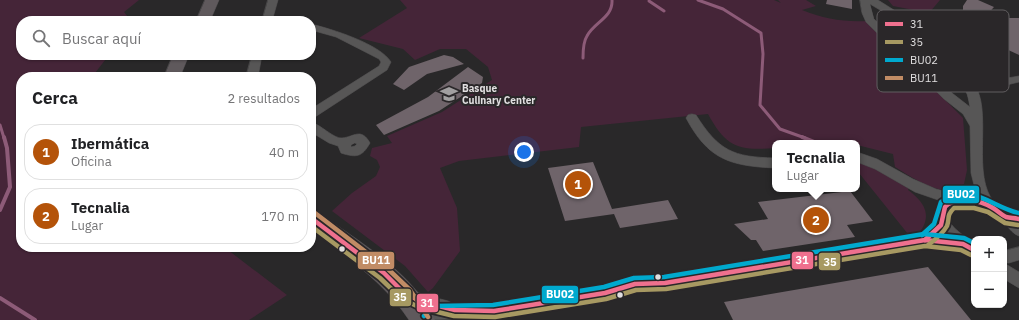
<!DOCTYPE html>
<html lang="es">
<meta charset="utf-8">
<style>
:root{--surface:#fff;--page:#f2f2f2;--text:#202124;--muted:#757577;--line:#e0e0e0;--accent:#b45309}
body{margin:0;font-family:"IBM Plex Sans",sans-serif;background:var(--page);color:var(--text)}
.controls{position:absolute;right:12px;bottom:12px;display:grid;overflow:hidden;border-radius:8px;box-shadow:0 1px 3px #0004}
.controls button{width:36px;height:36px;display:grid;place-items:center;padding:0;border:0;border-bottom:1px solid var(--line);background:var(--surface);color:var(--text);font:20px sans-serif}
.you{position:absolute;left:524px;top:152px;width:14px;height:14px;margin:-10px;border:3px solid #fff;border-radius:50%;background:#1a73e8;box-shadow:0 0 0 6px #1a73e833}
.badge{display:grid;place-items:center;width:26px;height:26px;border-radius:50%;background:var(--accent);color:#fff;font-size:13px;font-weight:700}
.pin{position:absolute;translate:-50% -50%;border:2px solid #fff;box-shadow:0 1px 4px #0006}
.popup{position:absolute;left:772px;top:140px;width:88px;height:52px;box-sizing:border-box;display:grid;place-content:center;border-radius:8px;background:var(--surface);filter:drop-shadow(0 1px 3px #0005);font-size:13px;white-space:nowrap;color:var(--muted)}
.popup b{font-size:15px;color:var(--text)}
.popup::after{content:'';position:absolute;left:50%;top:100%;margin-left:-8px;border:8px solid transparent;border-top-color:var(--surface)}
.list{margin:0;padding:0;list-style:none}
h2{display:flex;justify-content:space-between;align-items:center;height:52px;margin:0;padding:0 16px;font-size:17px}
h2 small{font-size:13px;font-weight:400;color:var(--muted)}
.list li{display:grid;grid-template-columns:26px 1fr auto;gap:12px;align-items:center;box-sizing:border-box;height:56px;margin:0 8px 8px;padding:0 8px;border:1px solid var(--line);border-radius:16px}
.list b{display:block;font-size:15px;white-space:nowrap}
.list p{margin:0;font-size:13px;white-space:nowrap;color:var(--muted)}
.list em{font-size:13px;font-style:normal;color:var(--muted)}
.icon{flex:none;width:22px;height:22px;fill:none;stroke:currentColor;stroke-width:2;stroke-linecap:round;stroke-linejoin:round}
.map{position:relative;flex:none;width:1019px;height:320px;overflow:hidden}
.search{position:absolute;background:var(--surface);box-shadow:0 1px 3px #0004;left:16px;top:16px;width:300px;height:44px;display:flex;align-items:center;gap:10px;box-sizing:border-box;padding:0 14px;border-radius:16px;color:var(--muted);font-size:15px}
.panel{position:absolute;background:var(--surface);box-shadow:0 1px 3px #0004;left:16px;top:72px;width:300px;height:180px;border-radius:16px}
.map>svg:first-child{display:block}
.green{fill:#452538}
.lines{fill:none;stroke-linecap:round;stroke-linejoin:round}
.stream-far1{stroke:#8d5b78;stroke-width:3}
.stream{stroke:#8d5b78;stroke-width:4}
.building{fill:#6f646a}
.street-casing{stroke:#474647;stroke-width:1}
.secondary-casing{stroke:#474647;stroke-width:1}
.street{fill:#575656;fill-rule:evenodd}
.secondary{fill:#5f595c;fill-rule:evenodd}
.bus-1-casing{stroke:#2a2729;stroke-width:8}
.bus-2-casing{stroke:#2a2729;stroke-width:8}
.bus-3-casing{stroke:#2a2729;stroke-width:8}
.bus-4-casing{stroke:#2a2729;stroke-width:8}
.bus-1{stroke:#ef708e;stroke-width:4.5}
.bus-2{stroke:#a79962;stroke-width:4.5}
.bus-3{stroke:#00a9ce;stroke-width:4.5}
.bus-4{stroke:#c18c65;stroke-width:4.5}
.bus-dot{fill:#e1dfe0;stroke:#2a2729;stroke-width:1.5}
.labels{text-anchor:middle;stroke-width:4;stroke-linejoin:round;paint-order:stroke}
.poi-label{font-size:10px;font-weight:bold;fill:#e1dfe0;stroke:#2a2729;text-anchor:start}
.key{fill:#2a2729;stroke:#615e60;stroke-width:1}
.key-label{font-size:11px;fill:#e1dfe0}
.line-badge{stroke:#2a2729;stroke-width:1.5}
.badge-label{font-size:11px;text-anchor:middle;font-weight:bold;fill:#fff}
</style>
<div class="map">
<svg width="1019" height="320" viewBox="0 0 1019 320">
<rect width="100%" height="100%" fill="#292829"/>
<g class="green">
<path d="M0,0H139L124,12L131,21H21V55H109L95,73L98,77H21V247H224L287,295L249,320H0Z"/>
<path d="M400,0H774L781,3L778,0H806L816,6L802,10C824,19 843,22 867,21L963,118L967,170L964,184C960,186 956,188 953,189C935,194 910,176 895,167L893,154L857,145V143H775V148C738,151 726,147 708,114L581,127L579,147L459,161L440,168L457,208L460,251L433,288L428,292L405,266L332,211L352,193L376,176L380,167L377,160L370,156L372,148L392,143L387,136L442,112L492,80L488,67L466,49H440L415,60L403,49L359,38L407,8Z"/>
<path d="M888,0H940L929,13L893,6Z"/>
<path d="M857,162L869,165L909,188L908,190C923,201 933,214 920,232L908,234L859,173L857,169Z"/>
</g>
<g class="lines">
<g class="stream-far1">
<path d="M698,0L723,9L761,33L763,54L760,105L780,129L805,138"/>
<path d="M649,1L664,11"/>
<path d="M583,58C583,51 583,42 587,36C594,22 613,18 612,0"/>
<path d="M0,125L4,138"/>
</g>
<g class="stream">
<path d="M802,137L817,143"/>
<path d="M0,210L10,187L7,148L4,137"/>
<path d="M0,298L35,320"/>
</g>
</g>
<g class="building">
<path d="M827,0H852V9L826,4Z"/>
<path d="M967,0H978L994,7L984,18H1019V55L991,42L979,34L973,33L963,22V6Z"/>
<path d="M444,55L453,57L464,64L427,74L404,90L393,84L409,67Z"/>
<path d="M468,67L483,77L482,83L439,111L384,135L376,125L428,97Z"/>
<path d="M593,162L612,209L668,200L678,219L620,228L614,214L565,221L548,168Z"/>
<path d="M850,191L873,221L847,225L855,237L763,251L756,240H751L734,224L768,219L758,202Z"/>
<path d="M928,267L971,320H733L724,302Z"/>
</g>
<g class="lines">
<g class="street-casing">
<g id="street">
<path d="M268,0H278L272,21H262Z"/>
<path d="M860,0H878L924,29L956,57L973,80L990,81L1019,76V82L990,89H977C991,118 972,176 994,202C996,204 1001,206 1005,208C1010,211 1014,216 1019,220V236C1013,234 1010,229 1005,224C994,214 979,205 963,205C958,205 952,206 949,211C942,223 966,237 974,243V256L961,250L925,246L665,290L635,291L605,300L494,318L420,320L427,310L403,301L401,296L403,291L409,289L425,295L448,301L454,304H494L605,286L635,277L665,276L925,234L944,236C935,225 930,213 941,201L915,192L875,169L857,162V152L877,159L913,179L936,189L959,195L977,197L971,173L970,126L963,114L944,99L866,22L862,13ZM870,4C904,24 935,45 959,76L957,79C967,92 967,91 970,107L952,93L874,19Z"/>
<path d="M311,24C332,29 380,44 391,62L387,70L315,117L311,118V109L379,66L381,62L379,59L336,37L311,30Z"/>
<path d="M252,55H262L258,77H246Z"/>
<path d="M692,114L696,115C719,151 733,157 775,158V168C729,166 708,159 686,118L688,115Z"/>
<path d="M311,122C320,124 334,139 342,138C354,137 361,127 370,143C362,157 357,158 341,153L338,146L329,143L311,132ZM355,143L357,144L355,146L351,147V145Z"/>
<path d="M1019,247V260L1009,263H1004V251Z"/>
<path d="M1004,263L1019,272V288L1004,279Z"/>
</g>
</g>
<g class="secondary-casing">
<g id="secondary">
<path d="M205,0H219L210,21H196Z"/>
<path d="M173,55H189L180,77H164Z"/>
<path d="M311,210L318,212C359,242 414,273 435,320H409C383,281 348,258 311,230Z"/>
</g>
</g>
<use href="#street" class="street"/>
<use href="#secondary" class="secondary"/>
<g class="bus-1-casing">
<g id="bus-1">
<path d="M311,218L384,273L405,294L423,302L455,310L494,311L605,293L635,284L665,283L925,240L963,244L974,250"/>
<path d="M925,240L941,225L945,207C957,195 980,200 993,208C998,211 1001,215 1006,217C1010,218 1015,218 1019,219"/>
</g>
</g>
<g class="bus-2-casing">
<g id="bus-2">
<path d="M311,226L380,278L402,299L421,308L454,316L495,317L606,299L636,290L666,289L925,246L961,250L971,255"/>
<path d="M928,245C935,240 943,233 947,226C950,218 946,216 954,208H974L988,212L1005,223L1018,225"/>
</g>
</g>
<g class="bus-3-casing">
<g id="bus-3">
<path d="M922,235L934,224L941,202C969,180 993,208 1019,213"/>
<path d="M424,316L435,306L493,305L604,287L634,278L664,277L924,234L964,238L974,243"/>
</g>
</g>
<g class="bus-4-casing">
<path id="bus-4" d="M315,213L388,269L410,290L428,317"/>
</g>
<use href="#bus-1" class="bus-1"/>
<use href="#bus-2" class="bus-2"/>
<use href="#bus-3" class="bus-3"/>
<use href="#bus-4" class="bus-4"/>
</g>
<defs>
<g id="university-bare" transform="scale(1.38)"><path d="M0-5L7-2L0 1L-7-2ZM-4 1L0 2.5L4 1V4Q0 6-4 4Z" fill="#a19fa0" stroke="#2a2729" stroke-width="2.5" paint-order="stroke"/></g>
</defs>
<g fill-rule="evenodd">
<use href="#university-bare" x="449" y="94"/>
</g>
<g class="bus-dot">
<circle cx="342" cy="249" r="3.5"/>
<circle cx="658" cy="277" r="3.5"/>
<circle cx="620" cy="295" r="3.5"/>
</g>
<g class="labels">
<g class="poi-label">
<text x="462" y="92">Basque<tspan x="462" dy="12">Culinary Center</tspan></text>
</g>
</g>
<rect x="877" y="10" width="132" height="82" rx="6" class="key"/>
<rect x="885" y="22" width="18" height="4" fill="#ef708e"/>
<rect x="885" y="40" width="18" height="4" fill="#a79962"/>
<rect x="885" y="58" width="18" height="4" fill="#00a9ce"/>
<rect x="885" y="76" width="18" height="4" fill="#c18c65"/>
<g class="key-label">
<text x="910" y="28">31</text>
<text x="910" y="46">35</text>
<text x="910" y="64">BU02</text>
<text x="910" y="82">BU11</text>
</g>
<g class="line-badge">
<rect x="942" y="185" width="38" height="19" rx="4" fill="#00a9ce"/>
<rect x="357" y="251" width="38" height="19" rx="4" fill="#c18c65"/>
<rect x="791" y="251" width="23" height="19" rx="4" fill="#ef708e"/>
<rect x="818" y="252" width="23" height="19" rx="4" fill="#a79962"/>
<rect x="541" y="285" width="38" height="19" rx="4" fill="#00a9ce"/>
<rect x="389" y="288" width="23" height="19" rx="4" fill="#a79962"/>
<rect x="416" y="293" width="23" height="20" rx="4" fill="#ef708e"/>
</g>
<g class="badge-label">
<text x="961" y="198">BU02</text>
<text x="376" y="264">BU11</text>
<text x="802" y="264">31</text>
<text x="830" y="266">35</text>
<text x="560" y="298">BU02</text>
<text x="400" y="301">35</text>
<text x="427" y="307">31</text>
</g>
</svg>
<div class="controls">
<button>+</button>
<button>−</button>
</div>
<div class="you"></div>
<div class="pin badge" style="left:578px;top:184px">1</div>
<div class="pin badge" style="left:816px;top:220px">2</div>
<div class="popup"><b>Tecnalia</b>Lugar</div>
<div class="search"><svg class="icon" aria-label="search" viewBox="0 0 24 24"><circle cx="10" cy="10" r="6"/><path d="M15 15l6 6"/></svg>Buscar aquí</div>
<section class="panel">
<h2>Cerca<small>2 resultados</small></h2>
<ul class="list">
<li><span class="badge">1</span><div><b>Ibermática</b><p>Oficina</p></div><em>40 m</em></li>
<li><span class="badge">2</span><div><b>Tecnalia</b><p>Lugar</p></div><em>170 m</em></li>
</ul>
</section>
</div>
